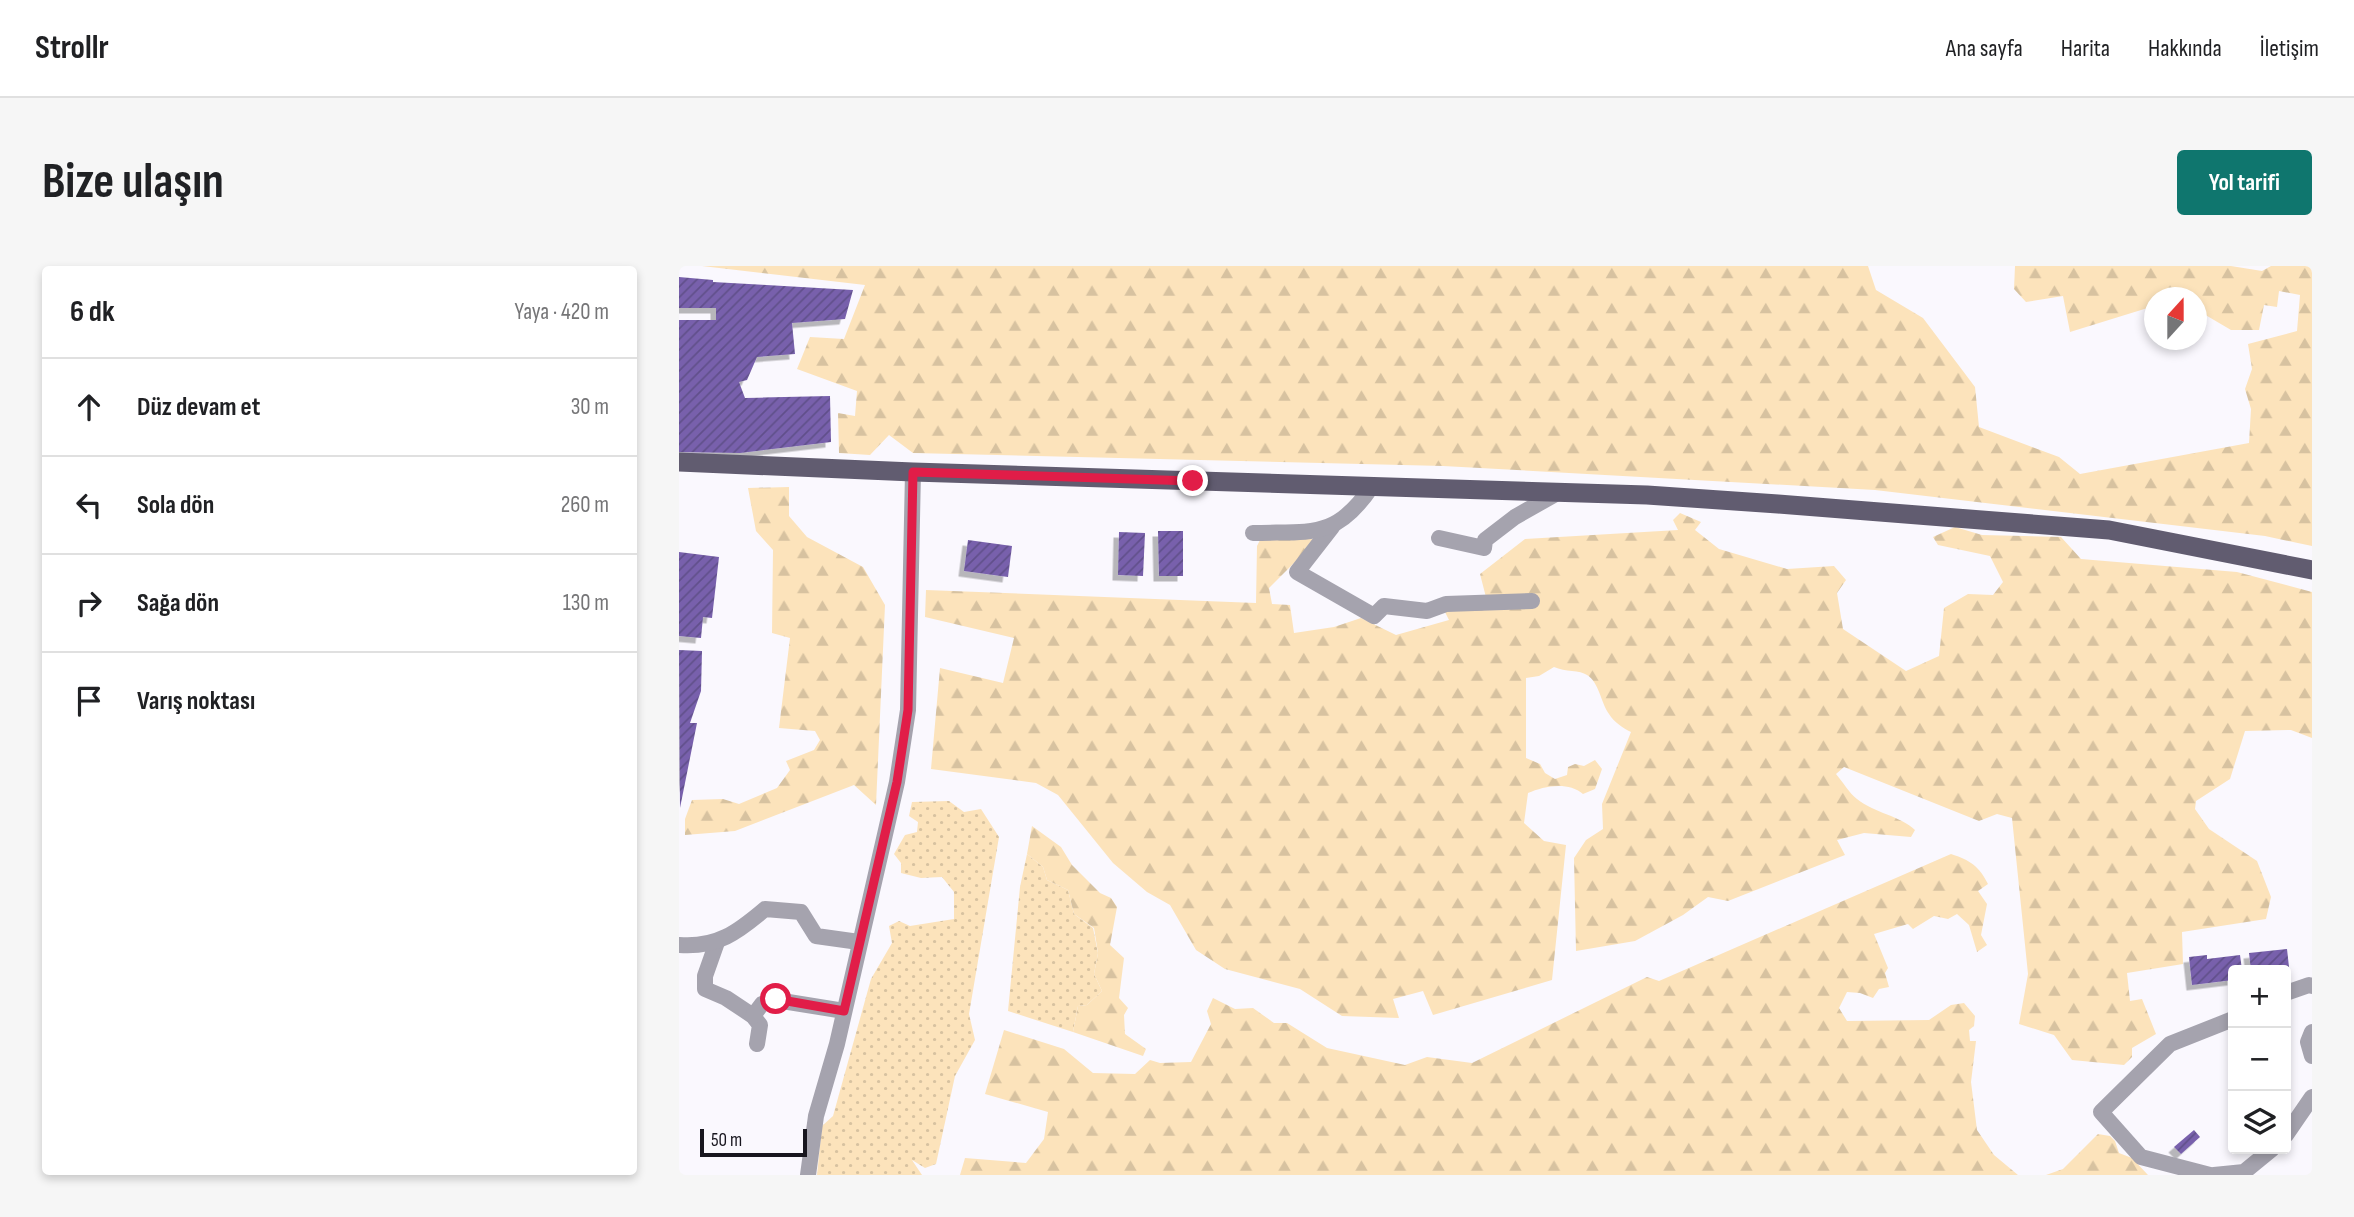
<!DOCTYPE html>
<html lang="tr">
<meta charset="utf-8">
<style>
:root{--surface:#fff;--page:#f6f6f6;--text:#202124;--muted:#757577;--line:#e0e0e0;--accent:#0f766e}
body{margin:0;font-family:"Sofia Sans Condensed",sans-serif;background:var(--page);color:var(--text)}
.controls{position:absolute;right:21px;bottom:21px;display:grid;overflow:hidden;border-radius:7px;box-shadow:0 4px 10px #0003}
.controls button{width:63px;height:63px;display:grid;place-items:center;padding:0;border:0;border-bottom:2px solid var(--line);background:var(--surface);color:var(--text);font:35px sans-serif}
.compass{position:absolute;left:1465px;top:21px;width:63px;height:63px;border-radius:50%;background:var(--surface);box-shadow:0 4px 10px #0003;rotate:21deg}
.scale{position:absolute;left:21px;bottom:18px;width:107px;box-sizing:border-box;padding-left:7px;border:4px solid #18161f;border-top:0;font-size:19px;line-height:24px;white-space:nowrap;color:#18161f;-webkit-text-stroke:5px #faf8fe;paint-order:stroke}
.stop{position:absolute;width:21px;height:21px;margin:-16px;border:5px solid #e11d48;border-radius:50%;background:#fff}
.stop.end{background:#e11d48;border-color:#fff;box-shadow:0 2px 7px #0008}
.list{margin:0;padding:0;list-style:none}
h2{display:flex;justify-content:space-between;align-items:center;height:91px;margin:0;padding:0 28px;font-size:30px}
h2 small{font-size:23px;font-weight:400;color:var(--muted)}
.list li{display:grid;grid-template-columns:46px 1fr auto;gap:21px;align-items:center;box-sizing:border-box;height:98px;padding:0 28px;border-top:2px solid var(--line)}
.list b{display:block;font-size:26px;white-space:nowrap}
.list em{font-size:23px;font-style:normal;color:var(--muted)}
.icon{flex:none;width:38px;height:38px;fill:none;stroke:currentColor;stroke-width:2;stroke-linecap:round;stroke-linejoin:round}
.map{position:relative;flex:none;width:1633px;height:909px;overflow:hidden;border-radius:7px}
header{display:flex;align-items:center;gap:42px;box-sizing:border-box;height:98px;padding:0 35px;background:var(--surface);border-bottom:2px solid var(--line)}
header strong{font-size:33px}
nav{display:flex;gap:38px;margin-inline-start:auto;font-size:24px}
.intro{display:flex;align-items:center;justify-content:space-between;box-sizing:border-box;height:168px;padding:0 42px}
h1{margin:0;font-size:49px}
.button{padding:18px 32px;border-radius:7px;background:var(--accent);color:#fff;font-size:24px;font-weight:700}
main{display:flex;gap:42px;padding:0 42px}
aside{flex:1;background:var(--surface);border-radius:7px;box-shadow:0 4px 10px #0003}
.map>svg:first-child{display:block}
.green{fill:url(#green-dots)}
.forest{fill:url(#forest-firs)}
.building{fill:url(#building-hatch);filter:url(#shadow)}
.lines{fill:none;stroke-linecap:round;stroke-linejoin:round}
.minor{stroke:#a5a3ae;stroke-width:16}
.major{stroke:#615c70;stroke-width:19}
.route{stroke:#e11d48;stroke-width:9}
</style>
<header>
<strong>Strollr</strong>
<nav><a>Ana sayfa</a><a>Harita</a><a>Hakkında</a><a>İletişim</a></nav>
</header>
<div class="intro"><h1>Bize ulaşın</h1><a class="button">Yol tarifi</a></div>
<main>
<aside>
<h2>6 dk<small>Yaya · 420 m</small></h2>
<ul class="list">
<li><svg class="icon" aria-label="ahead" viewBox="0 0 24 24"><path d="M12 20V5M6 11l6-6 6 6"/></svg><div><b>Düz devam et</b></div><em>30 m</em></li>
<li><svg class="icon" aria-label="left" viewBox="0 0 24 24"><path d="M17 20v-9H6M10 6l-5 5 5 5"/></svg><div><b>Sola dön</b></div><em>260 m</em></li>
<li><svg class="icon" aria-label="right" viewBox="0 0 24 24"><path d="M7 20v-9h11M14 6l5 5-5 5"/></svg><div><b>Sağa dön</b></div><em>130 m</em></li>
<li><svg class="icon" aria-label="arrive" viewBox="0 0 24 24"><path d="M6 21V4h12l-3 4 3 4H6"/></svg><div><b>Varış noktası</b></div></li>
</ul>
</aside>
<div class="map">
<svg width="1633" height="909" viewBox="0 0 1633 909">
<defs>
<pattern id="green-dots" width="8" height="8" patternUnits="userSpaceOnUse" patternTransform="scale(1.75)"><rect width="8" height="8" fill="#fce3bb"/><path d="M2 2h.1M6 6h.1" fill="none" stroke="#d7c2a0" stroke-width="1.8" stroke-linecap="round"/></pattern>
<pattern id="forest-firs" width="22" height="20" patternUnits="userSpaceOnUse" patternTransform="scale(1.75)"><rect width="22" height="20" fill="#fce3bb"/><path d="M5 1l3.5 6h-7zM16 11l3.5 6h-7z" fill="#d7c2a0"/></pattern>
<pattern id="building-hatch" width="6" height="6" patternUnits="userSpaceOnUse" patternTransform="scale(1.75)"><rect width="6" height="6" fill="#7861ac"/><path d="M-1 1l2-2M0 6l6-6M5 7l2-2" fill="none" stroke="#614f8b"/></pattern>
<filter id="shadow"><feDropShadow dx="-5.5" dy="5.5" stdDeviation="0" flood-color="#0004"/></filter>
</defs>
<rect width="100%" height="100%" fill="#faf8fe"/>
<g class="green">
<path d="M270,535L285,546L302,543L320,571L290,748L296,774L276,810L257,898L246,902L233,894L243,909H138L143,860L154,850L192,713L213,677L210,660L220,655L231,660L275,653V626L263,611L242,612L222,607V597L215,588L226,569L238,566L239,556L230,550L233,536Z"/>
<path d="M348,588L364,601L368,614L389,624L395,648L414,662L419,687L415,708L423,725L408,739L399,740L394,766L329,745L341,621Z"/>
</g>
<g class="forest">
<path d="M23,0H1189L1197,24L1244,52L1296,121L1300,161L1380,191L1401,208L1570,177L1572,143L1566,123L1573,103L1569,78L1618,65L1621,29L1600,25L1598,41L1585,39L1580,64H1552L1518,44V32H1476L1475,40L1391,66L1384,30L1347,36L1335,23L1336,0H1552L1583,5L1592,0H1633V280L1586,270L1196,224L764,200L234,187L210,169L191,189L160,187L159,147L176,150L178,125L118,103L131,71L165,73L186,19Z"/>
<path d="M110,221V250L128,271L184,301L206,339L197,539L175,519L56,565L6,569V553L13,534L44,533L60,538L98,522L111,504L107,495L135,484L141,474L136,465L100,462L111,372L93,367L94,284L77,265L69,222Z"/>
<path d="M1001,247L1022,256L1016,264L1040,283L1108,303L1155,300L1167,314L1158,327L1164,363L1227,405L1260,390L1265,342L1289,328L1314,329L1324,316L1311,290L1259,279L1254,271L1276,261L1303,269L1382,271L1402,293L1558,306L1633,326V472L1612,464L1566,465L1551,513L1517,535L1516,543L1530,563L1578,595L1592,631L1587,653L1503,666L1504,698L1448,707L1451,735L1463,733L1477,768L1453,782V791L1445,799L1393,794L1375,769L1340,758L1349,708L1333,552L1318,548L1300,555L1165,501L1157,508C1164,516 1170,527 1178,533C1195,547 1222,550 1236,564L1232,571L1185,567L1158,574L1166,589L1049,635L1029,631L1004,649L956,675L897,685L895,592L907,574L924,563L923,538L952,466C944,462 935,456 930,448C922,437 920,416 908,409C901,404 886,406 875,401L860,410L847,412V492L861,498L866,507L876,513L888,509L889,501L896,498L905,500L916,494L923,503L916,523L904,528C889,515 865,520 849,527L845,557L865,575L887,579L873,714L754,749L744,725L714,733L720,752L663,750L621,723L546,703L517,684L491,639L468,626L434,597L379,529L357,517L252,503L261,402L324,417L335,372L246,351L247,324L577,337L578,280L581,274L629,270L634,273L633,279L590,322L593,338L611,339L615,367L655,361L682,352L717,369L770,354L765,344L809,339L801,308L846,273L999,264L994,254Z"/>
<path d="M353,560L382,581L393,599L421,627L432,632L438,641L431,679L445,692L440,732L449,742L445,749L446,768L467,783L464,790L394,766L399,740L408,739L423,725L415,708L419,687L415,662L395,648L389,624L368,614L364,601L348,588Z"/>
<path d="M1272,588C1291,594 1300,600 1309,618L1299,625L1308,638L1302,669L1308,679L1298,686L1290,659L1278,648L1269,653L1255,650L1234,663L1229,658L1195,668L1209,702L1206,707L1210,721L1200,723L1194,732L1181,727L1168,726L1160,742L1168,755L1250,754L1272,739L1285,737L1296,750L1295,760L1290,764L1291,775H1297L1292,816L1298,864L1315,889L1339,909H281L286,892L347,897L365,873L369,846L306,828L325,764L385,783L414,807L456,808L471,794L481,797L512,796L532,758L528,745L534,732L556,743L574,742L595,757H608L648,782L726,799L748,791L793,797L968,711L980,715Z"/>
<path d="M1419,868L1431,870L1436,875L1440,887L1453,892L1469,909H1367L1384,903Z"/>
</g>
<g class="building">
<path d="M0,11L34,14V16L174,24L166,53L113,57L116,88L78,91L68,114L60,116L66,132L151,130L152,176L61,187L0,186V54H37V42H0Z"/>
<path d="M479,265H504V310H480Z"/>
<path d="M440,266L466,267L464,310L439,309Z"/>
<path d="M289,274L333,280L329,311L285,305Z"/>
<path d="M0,286L40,291L33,352L24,351L22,372L0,370Z"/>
<path d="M0,384L23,385L22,425L11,457H18L1,542Z"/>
<path d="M1608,683L1611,710H1607V704H1572L1570,687Z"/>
<path d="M1528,689V693L1561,689L1563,704H1554V714L1513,719L1510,691Z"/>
<path d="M1515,864L1521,871L1502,888L1495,881Z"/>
</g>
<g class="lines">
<g class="minor">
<path d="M653,261L618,306L695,350L705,340L748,345L767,338L853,335"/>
<path d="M574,267C632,265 657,274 693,220"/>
<path d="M760,272L805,282L806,274L836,251L880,226"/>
<path d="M38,676L26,710V723L47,732L74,750L81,759L78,778"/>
<path d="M0,679C38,682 59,666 86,643L122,646L137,670L180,676"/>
<path d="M1607,727L1630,719L1633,720"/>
<path d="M74,750L83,738L97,734L165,745"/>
<path d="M1633,766L1629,776L1633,790"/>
<path d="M1607,869L1633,831"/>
<path d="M129,909L137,850L158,778L218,516L229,444L234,206"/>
<path d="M1531,909L1462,891L1422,846L1491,778L1554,753"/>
<path d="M1535,909L1565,906L1593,883"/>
</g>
<path class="major" d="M0,196L234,206L968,229L1099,238L1430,264L1633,304"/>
</g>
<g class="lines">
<path class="route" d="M97,733L165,745L218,516L229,444L234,206L514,215"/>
</g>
</svg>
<div class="controls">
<button>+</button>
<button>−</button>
<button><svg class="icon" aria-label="layers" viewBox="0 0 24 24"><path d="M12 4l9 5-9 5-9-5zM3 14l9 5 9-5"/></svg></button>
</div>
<svg class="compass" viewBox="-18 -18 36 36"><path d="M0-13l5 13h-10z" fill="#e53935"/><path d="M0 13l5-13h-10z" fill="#757577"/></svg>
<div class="scale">50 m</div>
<div class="stop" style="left:97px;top:733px"></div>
<div class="stop end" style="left:514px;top:215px"></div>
</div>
</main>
